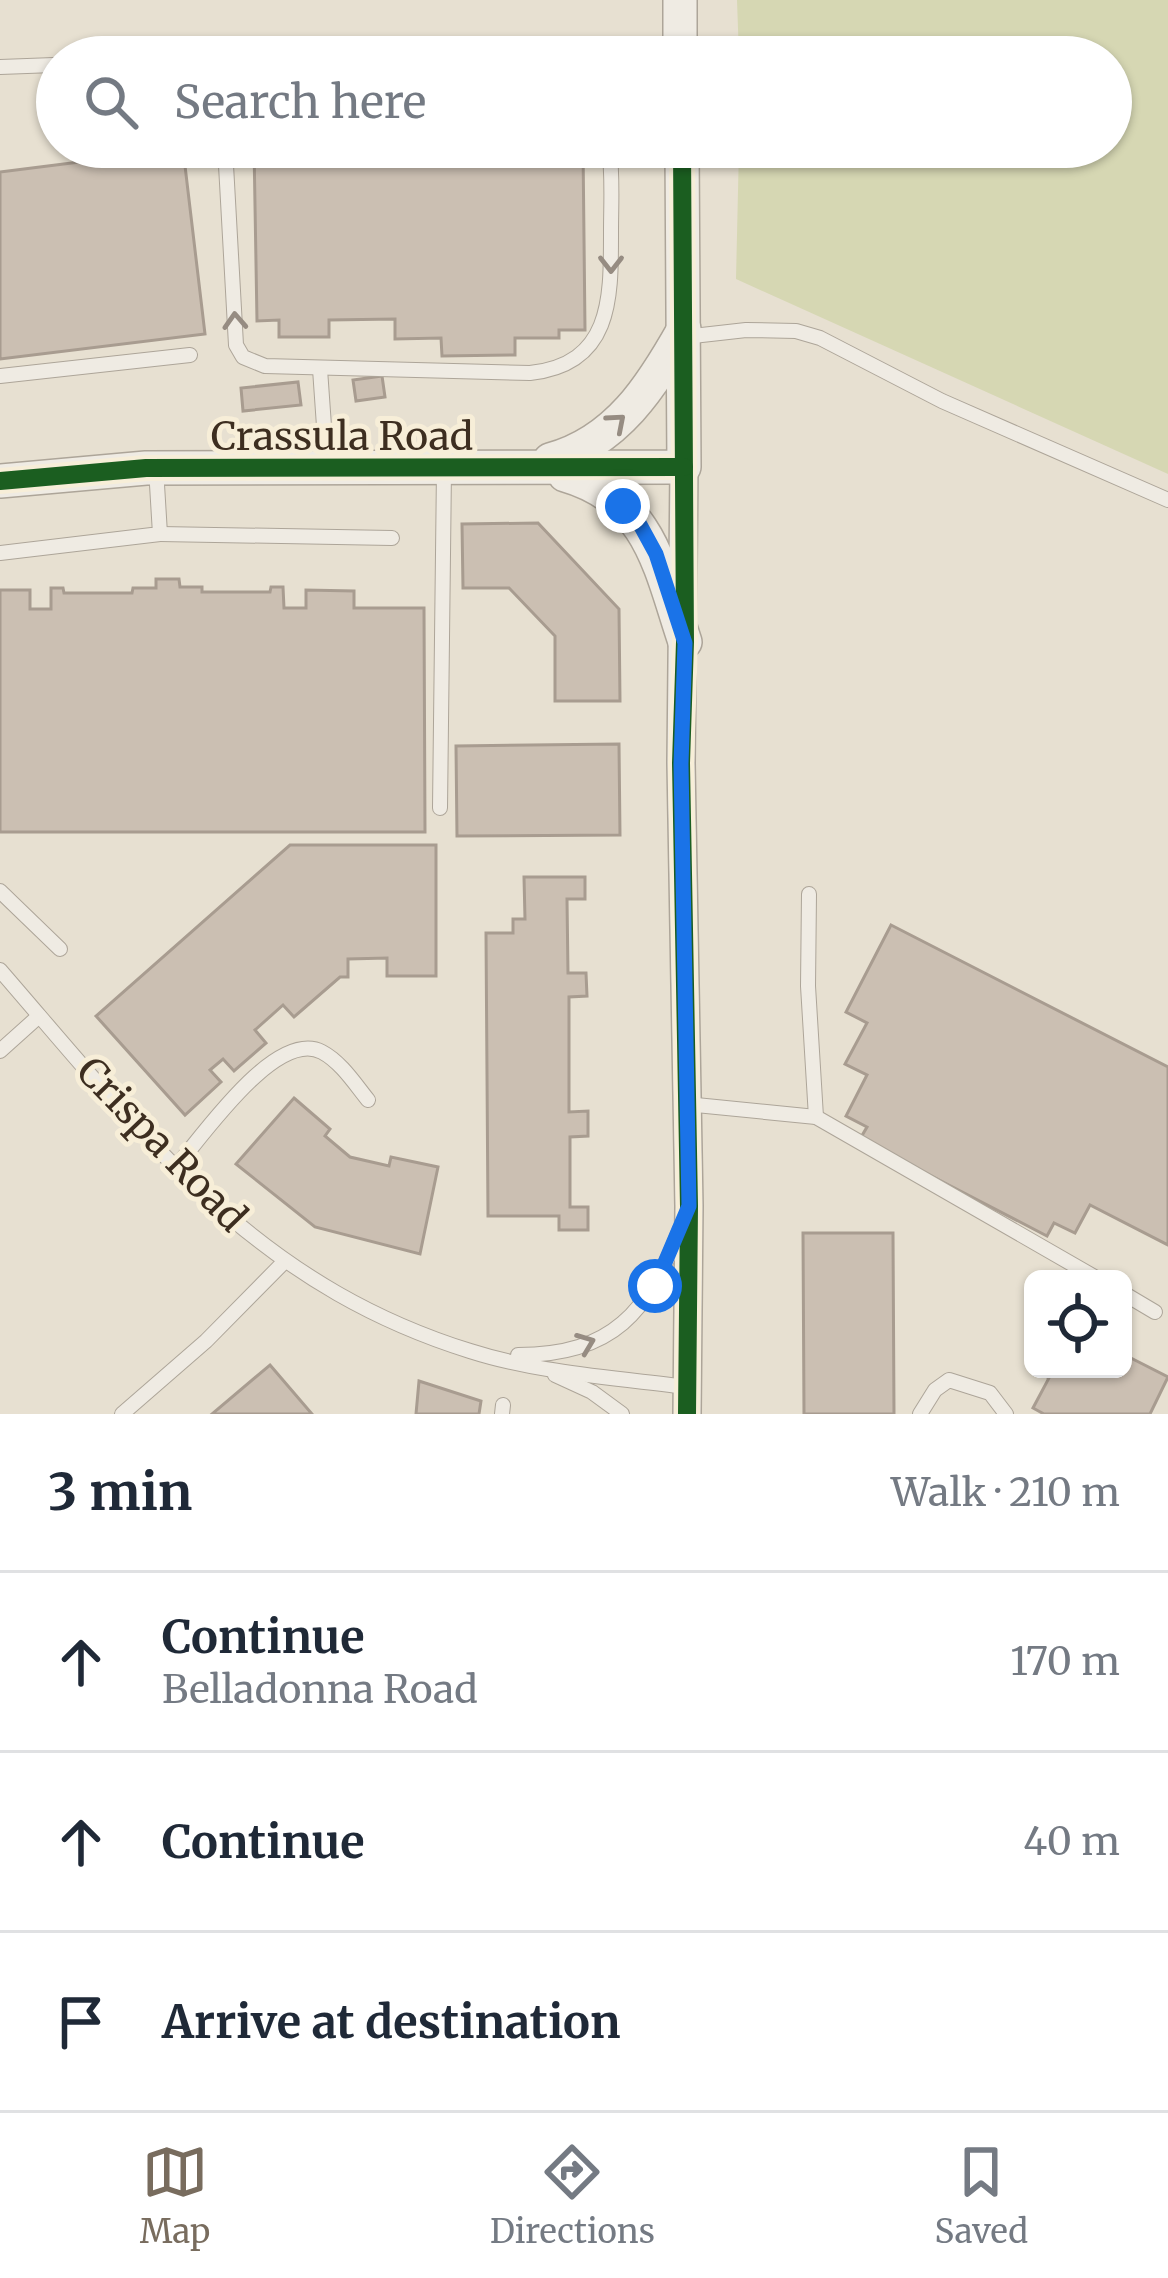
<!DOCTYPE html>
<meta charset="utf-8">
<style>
:root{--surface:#fff;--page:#f6f6f7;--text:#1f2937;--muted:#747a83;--line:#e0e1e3;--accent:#786c5e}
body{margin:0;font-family:Merriweather,serif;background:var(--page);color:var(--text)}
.controls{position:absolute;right:36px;bottom:36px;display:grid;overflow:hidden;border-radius:18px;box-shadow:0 3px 9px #0004}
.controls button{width:108px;height:108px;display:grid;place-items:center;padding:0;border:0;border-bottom:3px solid var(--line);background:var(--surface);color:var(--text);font:60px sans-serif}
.stop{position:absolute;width:36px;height:36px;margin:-27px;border:9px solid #1a73e8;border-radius:50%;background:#fff}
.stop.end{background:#1a73e8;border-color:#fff;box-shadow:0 3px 12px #0008}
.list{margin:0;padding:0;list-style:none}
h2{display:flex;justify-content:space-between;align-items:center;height:156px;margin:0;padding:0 48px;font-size:51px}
h2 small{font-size:39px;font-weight:400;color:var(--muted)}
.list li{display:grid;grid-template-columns:78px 1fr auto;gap:36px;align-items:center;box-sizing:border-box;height:180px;padding:0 48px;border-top:3px solid var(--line)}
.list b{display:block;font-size:45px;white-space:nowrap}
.list p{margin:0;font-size:39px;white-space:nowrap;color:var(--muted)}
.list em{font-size:39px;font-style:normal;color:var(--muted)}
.icon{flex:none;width:66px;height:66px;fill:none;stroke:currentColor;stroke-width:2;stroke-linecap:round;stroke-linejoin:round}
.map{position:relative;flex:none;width:1168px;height:1414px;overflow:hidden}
.search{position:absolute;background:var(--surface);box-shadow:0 3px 9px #0004;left:36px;right:36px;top:36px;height:132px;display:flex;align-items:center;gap:30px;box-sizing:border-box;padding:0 42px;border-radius:66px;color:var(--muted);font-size:45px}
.sheet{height:696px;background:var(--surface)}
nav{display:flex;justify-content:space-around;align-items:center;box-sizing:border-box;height:168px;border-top:3px solid var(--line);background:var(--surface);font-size:33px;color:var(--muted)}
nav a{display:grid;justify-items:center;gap:6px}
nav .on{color:var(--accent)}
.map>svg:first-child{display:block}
.green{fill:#d6d7b3}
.building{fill:#cbbfb2;stroke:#a89c90;stroke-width:3}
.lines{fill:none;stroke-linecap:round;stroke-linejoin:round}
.service-casing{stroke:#ada599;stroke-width:16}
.minor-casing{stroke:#ada599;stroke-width:30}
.tertiary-casing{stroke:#ada599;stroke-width:36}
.service{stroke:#efebe3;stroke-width:14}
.minor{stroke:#efebe3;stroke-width:27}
.tertiary{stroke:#efebe3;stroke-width:33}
.cycleway-casing{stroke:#f7eed8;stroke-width:26}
.cycleway{stroke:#1b5e20;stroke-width:18}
.oneway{stroke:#968c82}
.route{stroke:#1a73e8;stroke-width:15}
.labels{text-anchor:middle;stroke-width:10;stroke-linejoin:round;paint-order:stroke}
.street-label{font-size:39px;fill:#3d2e20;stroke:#f7eed8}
</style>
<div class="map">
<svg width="1168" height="1414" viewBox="0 0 1168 1414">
<rect width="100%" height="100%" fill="#e7e0d1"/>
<path class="green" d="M737,0H1168V474L736,279L739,147H1111V57H739Z"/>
<g class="building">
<path d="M254,147H583L585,330H559V338H515V355L442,356L441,338L395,339V319L329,320V337H279V320L257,321Z"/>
<path d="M183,149L205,334L0,359V172Z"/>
<path d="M382,376L385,397L356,401L353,380Z"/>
<path d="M298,382L301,405L243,411L241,388Z"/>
<path d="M538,523L619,609L620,701H555V636L509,588H463L462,524Z"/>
<path d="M156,579H179L180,587H202V592H270L271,587H283L284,608H306V590L354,591V608H424L425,832H0V590H30V609H51V588H63L64,593H132L133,588H156Z"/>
<path d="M619,744L620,835L457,836L456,746Z"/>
<path d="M290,845H436V976H387V958L348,959V977H340L294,1017L283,1005L255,1030L266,1043L234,1071L223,1059L210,1070L221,1082L185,1115L96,1016Z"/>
<path d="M524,877H585V899H567L568,973H586L587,996L569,997V1112L588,1111V1136L570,1137V1207H588V1230H559V1216H488L486,933H513V919H525Z"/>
<path d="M891,925L1168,1067V1245L1090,1205L1075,1233L1054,1223L1047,1236L860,1139L867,1127L846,1116L867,1075L845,1064L867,1023L846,1012Z"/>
<path d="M294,1098L330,1129L325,1136L350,1157L389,1166L391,1157L438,1167L420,1254L315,1227L236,1164Z"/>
<path d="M803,1233H893L894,1414H804Z"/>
<path d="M1123,1354L1168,1377L1150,1414H1044L1033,1408L1049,1378L1037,1372L1038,1369H1123Z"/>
<path d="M270,1365L312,1414H212Z"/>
<path d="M419,1381L481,1401L479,1414H416Z"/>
</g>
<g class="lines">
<g class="service-casing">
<g id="service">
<path d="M0,67L54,65"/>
<path d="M225,147L236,345L243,357L265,366L530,373C613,364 611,297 611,231C611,203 613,175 609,147"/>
<path d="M684,337L746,330L796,331L820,338L942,401L1168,500"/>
<path d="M320,369L327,469"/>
<path d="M0,376L190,355"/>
<path d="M160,534L392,538"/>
<path d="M0,553L160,534L156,468"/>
<path d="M440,808L444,469"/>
<path d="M0,891L60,949"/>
<path d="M809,894L808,986L816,1117"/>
<path d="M0,970C143,1135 252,1283 470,1351C539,1373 616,1378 687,1387"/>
<path d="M0,1051L39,1016"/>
<path d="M686,1104L816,1117L1098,1279"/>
<path d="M175,1168C202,1137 276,1028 322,1052C341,1062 355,1084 368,1100"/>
<path d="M1123,1293L1155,1312"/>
<path d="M518,1355C613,1355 648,1312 680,1229"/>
<path d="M555,1375L592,1392L622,1414"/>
<path d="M122,1414L206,1341L284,1262"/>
<path d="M502,1414L503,1405"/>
<path d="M920,1414L935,1390L949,1380L990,1393L1006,1414"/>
</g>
</g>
<g class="minor-casing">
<path id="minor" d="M684,467L681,763L689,1206L687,1414"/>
</g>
<g class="tertiary-casing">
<g id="tertiary">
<path d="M680,0V57"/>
<path d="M550,460C617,442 652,386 684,329"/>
<path d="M565,475C651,500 660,568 685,642"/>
<path d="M0,481L146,468L684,467L682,147"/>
</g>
</g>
<use href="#service" class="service"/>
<use href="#minor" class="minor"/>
<use href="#tertiary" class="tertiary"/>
<g class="cycleway-casing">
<g id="cycleway">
<path d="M682,147L685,642L681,763L689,1206L687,1414"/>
<path d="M0,481L146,468L684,467"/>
</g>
</g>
<use href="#cycleway" class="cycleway"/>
</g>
<defs><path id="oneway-chevron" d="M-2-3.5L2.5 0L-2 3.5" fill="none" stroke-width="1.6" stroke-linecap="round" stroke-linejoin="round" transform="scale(3)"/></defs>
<g class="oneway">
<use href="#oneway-chevron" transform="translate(611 264) rotate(90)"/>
<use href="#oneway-chevron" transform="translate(235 321) rotate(-93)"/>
<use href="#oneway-chevron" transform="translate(617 422) rotate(-41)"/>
<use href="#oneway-chevron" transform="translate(586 1343) rotate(-21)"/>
</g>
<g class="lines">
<path class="route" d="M623,506L638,521L656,554L685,643L681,764L689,1206L655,1286"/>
</g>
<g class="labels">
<g class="street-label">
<text x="342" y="450">Crassula Road</text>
<text transform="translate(162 1144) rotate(46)" y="14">Crispa Road</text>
</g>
</g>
</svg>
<div class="controls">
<button><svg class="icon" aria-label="locate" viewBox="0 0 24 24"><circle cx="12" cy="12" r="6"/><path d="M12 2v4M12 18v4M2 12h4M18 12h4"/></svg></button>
</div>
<div class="stop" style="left:655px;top:1286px"></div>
<div class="stop end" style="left:623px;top:506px"></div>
<div class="search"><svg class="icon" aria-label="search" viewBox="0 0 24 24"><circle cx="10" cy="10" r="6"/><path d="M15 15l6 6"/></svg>Search here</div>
</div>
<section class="sheet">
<h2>3 min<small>Walk · 210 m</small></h2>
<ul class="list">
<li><svg class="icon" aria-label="ahead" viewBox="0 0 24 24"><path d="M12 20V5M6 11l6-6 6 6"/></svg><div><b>Continue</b><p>Belladonna Road</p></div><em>170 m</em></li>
<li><svg class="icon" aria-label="ahead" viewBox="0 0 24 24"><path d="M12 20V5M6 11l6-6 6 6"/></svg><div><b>Continue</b></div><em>40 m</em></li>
<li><svg class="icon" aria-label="arrive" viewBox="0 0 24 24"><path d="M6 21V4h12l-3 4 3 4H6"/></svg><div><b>Arrive at destination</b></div></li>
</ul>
</section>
<nav>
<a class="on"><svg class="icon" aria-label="map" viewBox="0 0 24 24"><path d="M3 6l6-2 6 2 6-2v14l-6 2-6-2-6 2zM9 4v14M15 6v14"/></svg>Map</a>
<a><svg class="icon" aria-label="directions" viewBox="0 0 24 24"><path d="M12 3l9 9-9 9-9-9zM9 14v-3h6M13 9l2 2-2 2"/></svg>Directions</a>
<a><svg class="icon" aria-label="saved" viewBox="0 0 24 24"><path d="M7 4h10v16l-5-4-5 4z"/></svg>Saved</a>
</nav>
